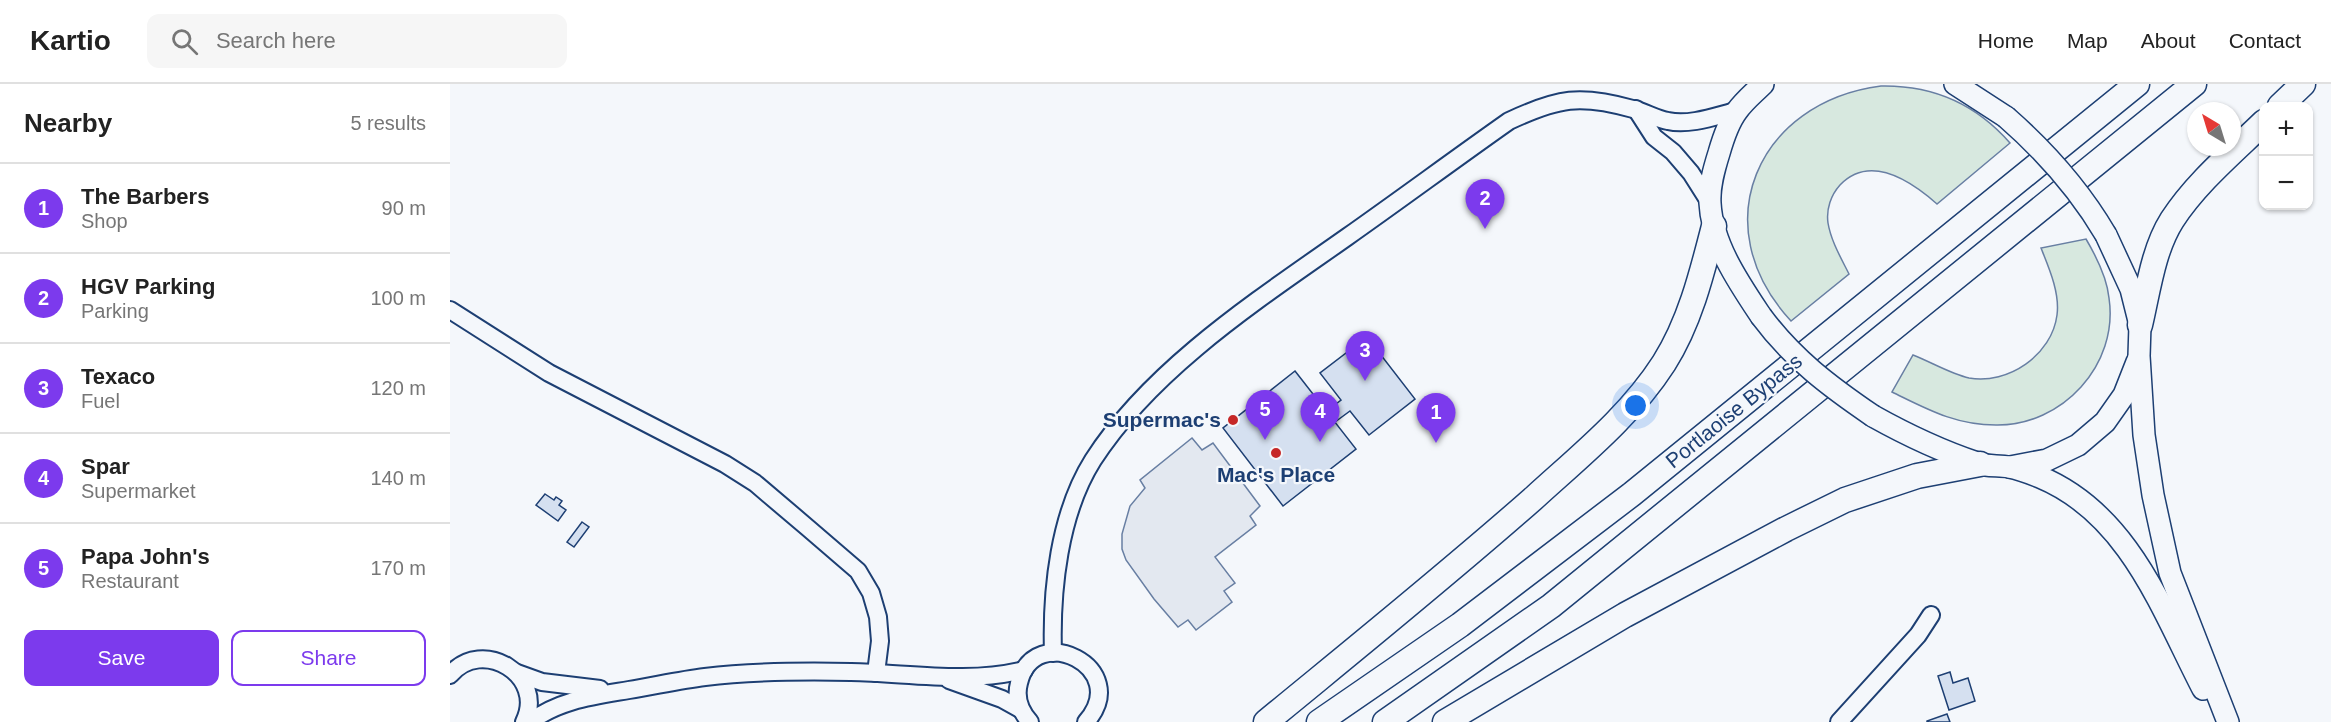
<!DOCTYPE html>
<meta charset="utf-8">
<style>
:root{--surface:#fff;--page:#f6f6f6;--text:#222;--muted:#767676;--line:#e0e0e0;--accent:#7c3aed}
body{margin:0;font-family:Arial,sans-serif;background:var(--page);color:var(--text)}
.controls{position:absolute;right:18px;top:18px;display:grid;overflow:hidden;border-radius:12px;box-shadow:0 2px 4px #0004}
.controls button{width:54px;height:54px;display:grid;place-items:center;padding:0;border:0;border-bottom:2px solid var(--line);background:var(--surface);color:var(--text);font:30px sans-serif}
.compass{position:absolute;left:1737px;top:18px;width:54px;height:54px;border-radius:50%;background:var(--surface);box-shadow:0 2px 4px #0004;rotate:322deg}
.you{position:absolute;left:1186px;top:322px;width:21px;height:21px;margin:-15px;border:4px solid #fff;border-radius:50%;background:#1a73e8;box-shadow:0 0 0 9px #1a73e833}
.badge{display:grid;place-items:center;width:39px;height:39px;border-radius:50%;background:var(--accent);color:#fff;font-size:20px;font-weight:700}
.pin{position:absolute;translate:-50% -50px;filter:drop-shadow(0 2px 3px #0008)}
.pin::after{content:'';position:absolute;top:32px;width:21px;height:18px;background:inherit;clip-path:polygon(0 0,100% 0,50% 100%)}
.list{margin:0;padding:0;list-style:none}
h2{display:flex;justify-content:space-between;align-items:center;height:78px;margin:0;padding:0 24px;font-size:26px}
h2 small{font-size:20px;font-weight:400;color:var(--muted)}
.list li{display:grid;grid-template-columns:39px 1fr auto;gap:18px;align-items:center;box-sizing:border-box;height:90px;padding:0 24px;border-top:2px solid var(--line)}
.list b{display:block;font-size:22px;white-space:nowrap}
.list p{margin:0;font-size:20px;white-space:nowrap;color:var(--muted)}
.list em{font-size:20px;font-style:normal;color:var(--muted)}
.actions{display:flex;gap:12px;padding:18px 24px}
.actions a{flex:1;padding:14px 0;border:2px solid var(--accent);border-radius:12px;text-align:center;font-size:21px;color:var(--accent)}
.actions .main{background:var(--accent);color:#fff}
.icon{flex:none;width:33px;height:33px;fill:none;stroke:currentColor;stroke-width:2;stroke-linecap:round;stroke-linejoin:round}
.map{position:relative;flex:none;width:1881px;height:638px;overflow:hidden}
header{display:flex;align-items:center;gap:36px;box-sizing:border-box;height:84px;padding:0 30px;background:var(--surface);border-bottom:2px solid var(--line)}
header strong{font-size:28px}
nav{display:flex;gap:33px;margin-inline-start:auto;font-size:21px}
.search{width:420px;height:54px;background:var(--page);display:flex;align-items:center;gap:15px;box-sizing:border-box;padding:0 21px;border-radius:12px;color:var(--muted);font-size:22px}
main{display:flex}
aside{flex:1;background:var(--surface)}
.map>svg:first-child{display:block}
.green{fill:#d7e8df;stroke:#687fa3;stroke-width:1.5}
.parking{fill:#e3e8f0;stroke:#687fa3;stroke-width:1.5}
.building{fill:#d5e0f0;stroke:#1d3f73;stroke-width:1.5}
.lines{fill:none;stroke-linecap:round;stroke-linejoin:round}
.minor-casing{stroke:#1d3f73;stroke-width:20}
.major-casing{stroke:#1d3f73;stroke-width:24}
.highway-casing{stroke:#1d3f73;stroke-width:27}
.minor{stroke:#f4f7fb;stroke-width:16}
.major{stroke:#f4f7fb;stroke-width:21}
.highway{stroke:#f4f7fb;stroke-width:24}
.major-bridge-casing{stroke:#1d3f73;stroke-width:24;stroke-linecap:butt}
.major-bridge{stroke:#f4f7fb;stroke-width:21}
.poi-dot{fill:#c62828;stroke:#f4f7fb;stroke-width:2}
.labels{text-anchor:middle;stroke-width:4.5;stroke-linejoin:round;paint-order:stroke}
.street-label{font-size:21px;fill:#1d3f73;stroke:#f4f7fb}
.poi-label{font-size:21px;font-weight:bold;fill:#1d3f73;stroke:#f4f7fb;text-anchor:end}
</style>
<header>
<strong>Kartio</strong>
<div class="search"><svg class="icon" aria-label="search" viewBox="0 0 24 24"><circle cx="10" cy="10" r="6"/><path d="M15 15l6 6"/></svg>Search here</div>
<nav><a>Home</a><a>Map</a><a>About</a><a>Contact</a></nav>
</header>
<main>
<aside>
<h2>Nearby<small>5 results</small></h2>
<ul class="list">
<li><span class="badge">1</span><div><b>The Barbers</b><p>Shop</p></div><em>90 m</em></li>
<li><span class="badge">2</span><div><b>HGV Parking</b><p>Parking</p></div><em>100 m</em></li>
<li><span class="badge">3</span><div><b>Texaco</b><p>Fuel</p></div><em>120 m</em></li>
<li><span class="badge">4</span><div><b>Spar</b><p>Supermarket</p></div><em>140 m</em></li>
<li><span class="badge">5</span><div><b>Papa John's</b><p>Restaurant</p></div><em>170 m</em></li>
</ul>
<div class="actions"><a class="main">Save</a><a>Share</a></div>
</aside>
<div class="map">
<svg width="1881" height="638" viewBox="0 0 1881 638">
<rect width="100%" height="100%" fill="#f4f7fb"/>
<g class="green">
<path d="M1431,2C1483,1 1526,20 1560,59L1487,120C1462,98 1421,69 1390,101C1381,111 1376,125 1378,139C1381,157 1391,174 1399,190L1341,237C1253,142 1307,18 1431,2Z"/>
<path d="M1636,155C1646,172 1657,193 1659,214C1669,281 1612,342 1546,341C1505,341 1477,325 1442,308L1463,271C1481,278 1501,290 1519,294C1558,301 1602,271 1607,231C1610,209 1599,184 1591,164Z"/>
</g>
<path class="parking" d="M742,354L752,366L763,359L810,422L800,432L806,441L765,473L785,499L774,507L782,518L746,546L738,536L728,543L704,515L676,476L672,465V450L680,422L695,404L690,396Z"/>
<g class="building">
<path d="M917,253L965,315L919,351L900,327L885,338L877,327L891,316L870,289Z"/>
<path d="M845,287L906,365L833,422L773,344Z"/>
<path d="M95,410L104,416L106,413L112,417L109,421L116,426L108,437L86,421Z"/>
<path d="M132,438L139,443L124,463L117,458Z"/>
<path d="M1500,588L1503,599L1518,594L1525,617L1499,626L1488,592Z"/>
<path d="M1497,630L1500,638H1477V637Z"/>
</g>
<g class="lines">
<g class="minor-casing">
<g id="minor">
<path d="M1186,25L1204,53L1223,68L1241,89L1260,119"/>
<path d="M0,226L99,289L275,380L305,399L358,444L408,487L421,509L428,533L430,557L426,589"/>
<path d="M603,569C601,506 609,430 643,376C702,284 809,215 897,153C951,115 1005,75 1059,37C1108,14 1130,10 1183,25C1195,28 1206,35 1218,37C1239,42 1266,32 1286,27"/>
<path d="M67,589L92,598L150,605"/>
<path d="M0,591C32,552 97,592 74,638"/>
<path d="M499,596L552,615L570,625"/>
<path d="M80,638C109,616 144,612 179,606C204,602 230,596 255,593C304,587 353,587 401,588C458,589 518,600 574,586"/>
<path d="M580,638C570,627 565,614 569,599C584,535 684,584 636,638"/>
<path d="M1389,638L1468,551L1481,531"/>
</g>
</g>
<g class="major-casing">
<g id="major">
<path d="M1505,0L1556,33"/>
<path d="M1656,151L1681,205L1690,241L1689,272L1694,351L1703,411L1720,489L1778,638"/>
<path d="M1311,232C1289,199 1262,160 1260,119C1259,102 1264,85 1269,69C1273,55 1278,39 1287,27C1294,17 1304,9 1313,0"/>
<path d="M1423,332C1457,351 1491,367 1527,379C1537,383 1549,381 1559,383C1569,385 1580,389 1590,393C1679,430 1712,526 1753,605"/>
<path d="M1560,383L1597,376L1628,361L1655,338L1674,311L1687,278"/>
</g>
</g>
<g class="highway-casing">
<g id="highway">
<path d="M1830,22L1853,0"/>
<path d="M1690,241C1698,207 1703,166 1722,136C1746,99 1782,69 1814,38"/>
<path d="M816,638C906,564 998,490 1085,413C1131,371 1180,332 1214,279C1240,238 1252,189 1264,142"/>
<path d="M869,638L1010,541L1182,410L1687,0"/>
<path d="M935,638L1101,522L1744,0"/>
<path d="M995,638L1175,531L1336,445L1395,416L1467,392L1530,380"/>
</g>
</g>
<use href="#minor" class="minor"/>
<use href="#major" class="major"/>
<use href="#highway" class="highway"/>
<g class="major-bridge-casing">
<g id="major-bridge">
<path d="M1556,33C1596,68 1629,105 1656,151"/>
<path d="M1311,232C1343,275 1379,302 1423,332"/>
</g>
</g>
<use href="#major-bridge" class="major-bridge"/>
</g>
<g class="poi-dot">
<circle cx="783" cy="336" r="6"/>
<circle cx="826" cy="369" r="6"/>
</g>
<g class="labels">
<g class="street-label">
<text transform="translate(1284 327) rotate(-39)" y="7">Portlaoise Bypass</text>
</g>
<g class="poi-label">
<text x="771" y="343">Supermac's</text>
<text x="826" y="398" text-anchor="middle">Mac's Place</text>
</g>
</g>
</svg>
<div class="controls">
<button>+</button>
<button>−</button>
</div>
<svg class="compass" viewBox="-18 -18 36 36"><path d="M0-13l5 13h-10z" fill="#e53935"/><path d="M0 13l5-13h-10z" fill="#767676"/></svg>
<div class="you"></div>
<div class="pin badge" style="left:986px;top:359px">1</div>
<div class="pin badge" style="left:1035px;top:145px">2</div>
<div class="pin badge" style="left:915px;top:297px">3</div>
<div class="pin badge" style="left:870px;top:358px">4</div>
<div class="pin badge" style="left:815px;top:356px">5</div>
</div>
</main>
